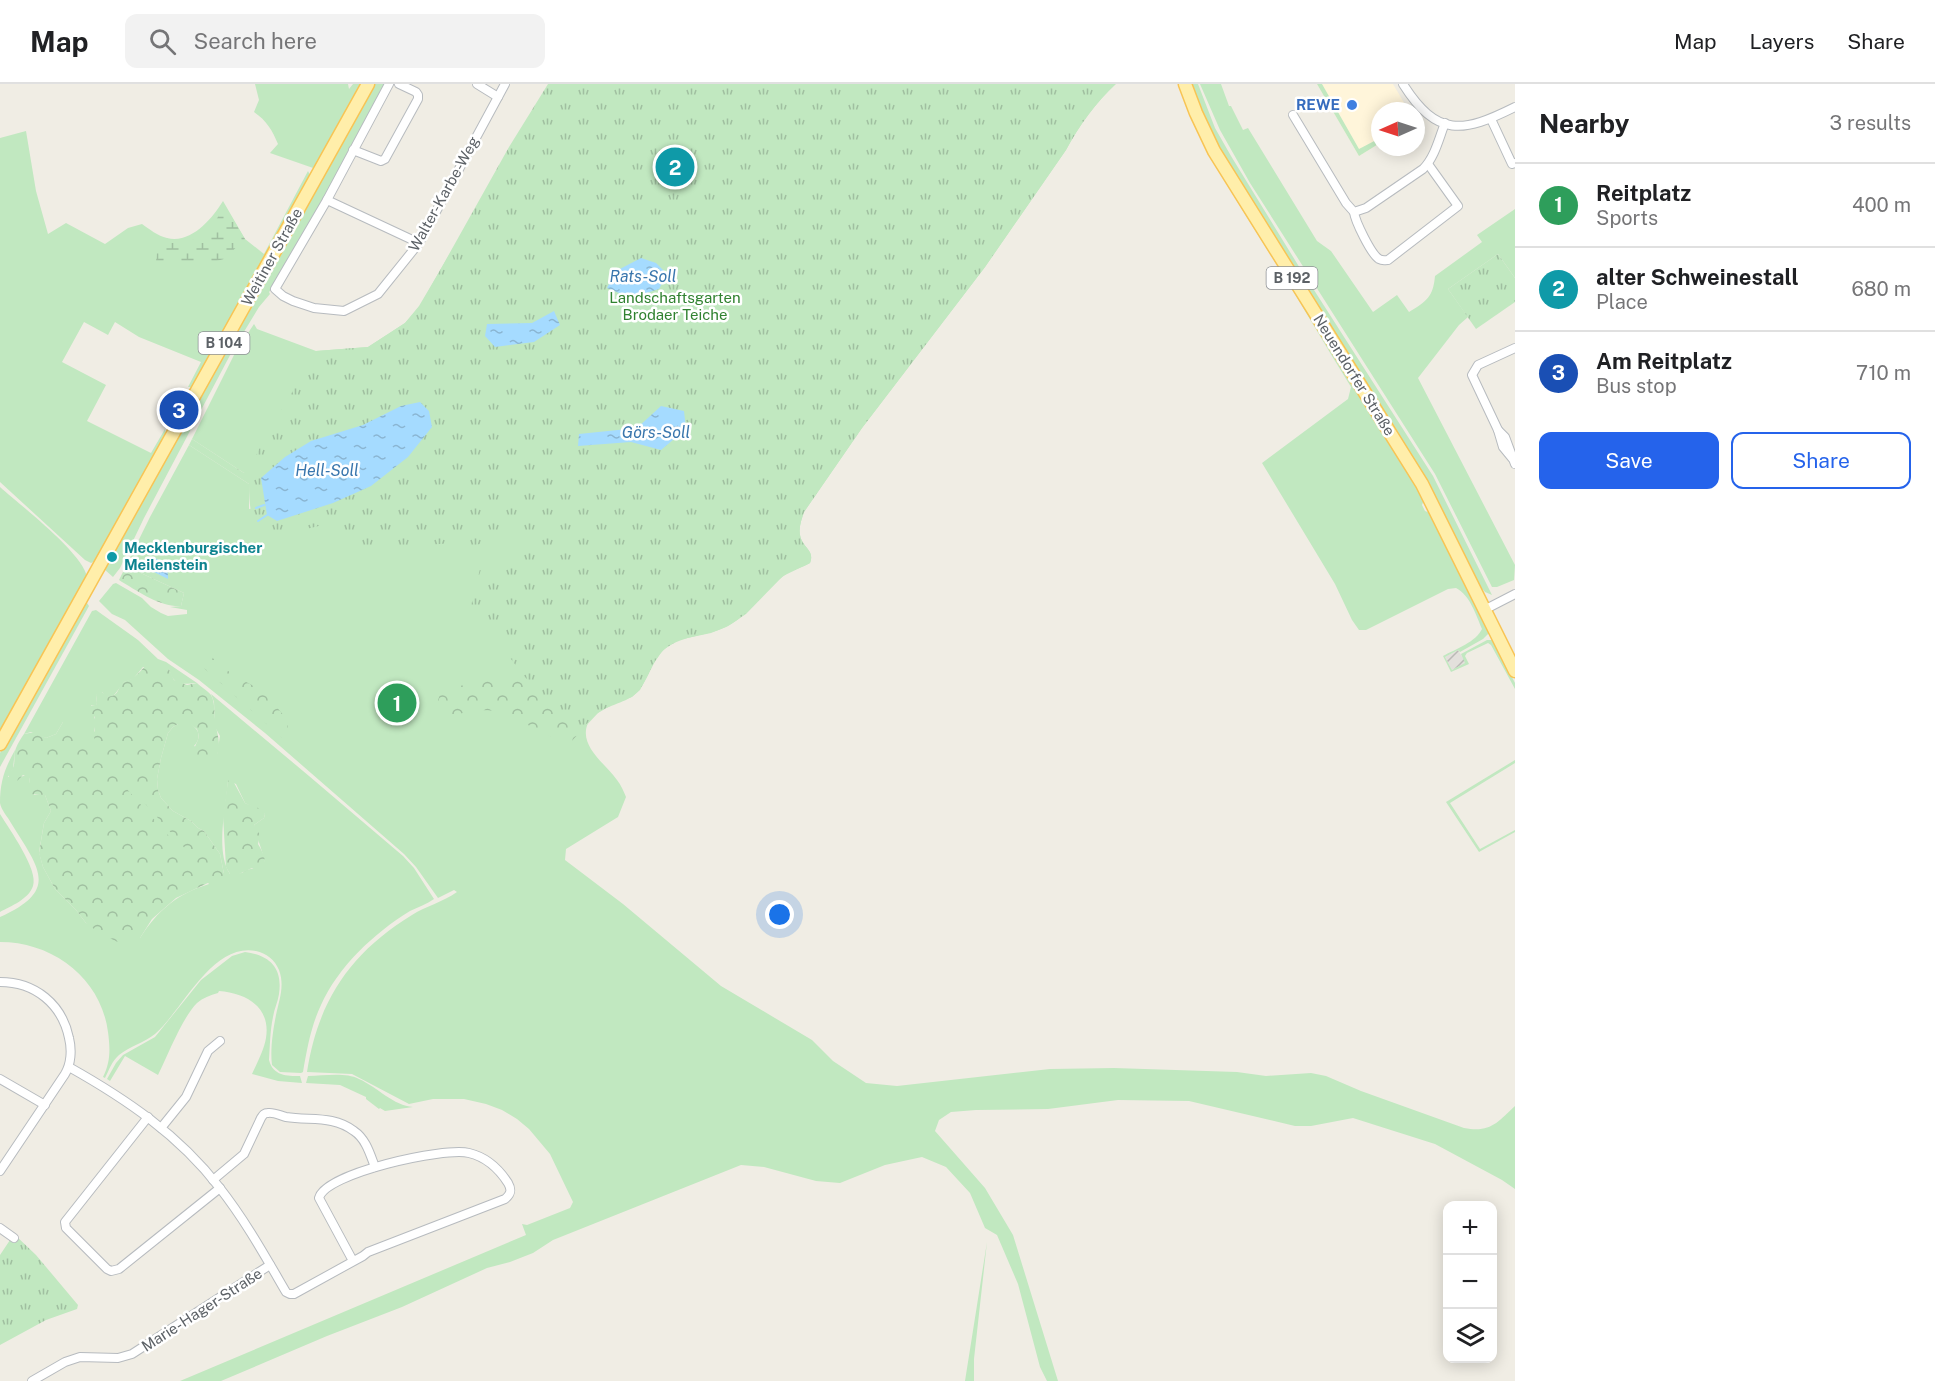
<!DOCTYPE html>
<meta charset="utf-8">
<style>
:root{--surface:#fff;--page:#f2f2f2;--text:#202124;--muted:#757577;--line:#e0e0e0;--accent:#2563eb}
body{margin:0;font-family:"Public Sans",sans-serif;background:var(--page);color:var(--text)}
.controls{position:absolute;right:18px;bottom:18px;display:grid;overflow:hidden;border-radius:12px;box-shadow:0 3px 15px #0003}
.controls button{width:54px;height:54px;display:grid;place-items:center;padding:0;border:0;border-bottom:2px solid var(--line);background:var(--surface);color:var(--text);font:30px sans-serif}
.compass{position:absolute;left:1371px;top:18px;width:54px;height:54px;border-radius:50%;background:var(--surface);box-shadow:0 3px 15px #0003;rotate:267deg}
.you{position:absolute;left:780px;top:831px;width:21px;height:21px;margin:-15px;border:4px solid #fff;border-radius:50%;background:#1a73e8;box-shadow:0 0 0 9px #1a73e833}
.badge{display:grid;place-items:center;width:39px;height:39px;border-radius:50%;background:var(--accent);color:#fff;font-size:20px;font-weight:700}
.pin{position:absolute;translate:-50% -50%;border:3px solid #fff;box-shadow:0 2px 6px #0006}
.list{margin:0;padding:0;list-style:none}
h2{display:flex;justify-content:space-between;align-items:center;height:78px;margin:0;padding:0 24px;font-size:26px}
h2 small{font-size:20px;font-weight:400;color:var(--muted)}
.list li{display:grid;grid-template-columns:39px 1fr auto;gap:18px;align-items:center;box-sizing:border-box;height:84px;padding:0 24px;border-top:2px solid var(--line)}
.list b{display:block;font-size:22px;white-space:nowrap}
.list p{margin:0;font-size:20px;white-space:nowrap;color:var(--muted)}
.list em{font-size:20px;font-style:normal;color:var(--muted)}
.actions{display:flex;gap:12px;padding:18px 24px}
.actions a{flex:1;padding:14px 0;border:2px solid var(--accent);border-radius:12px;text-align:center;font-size:21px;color:var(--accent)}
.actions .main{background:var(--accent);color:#fff}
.icon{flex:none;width:33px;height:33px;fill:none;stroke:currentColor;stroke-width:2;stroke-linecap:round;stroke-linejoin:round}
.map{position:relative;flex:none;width:1515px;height:1297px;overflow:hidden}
header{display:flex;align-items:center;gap:36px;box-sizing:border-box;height:84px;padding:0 30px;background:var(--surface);border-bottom:2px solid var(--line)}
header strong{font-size:28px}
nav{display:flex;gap:33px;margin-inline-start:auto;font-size:21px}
.search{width:420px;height:54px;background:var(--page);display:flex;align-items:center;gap:15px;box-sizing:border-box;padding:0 21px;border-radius:12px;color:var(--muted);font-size:22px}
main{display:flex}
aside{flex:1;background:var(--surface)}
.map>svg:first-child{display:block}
.commercial{fill:#fff5da}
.industrial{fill:url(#industrial-furrows)}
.grass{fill:#c1e8c0;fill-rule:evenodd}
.forest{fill:url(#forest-crowns)}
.wetland{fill:url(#wetland-marsh)}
.park{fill:url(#park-tufts)}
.water{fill:url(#water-ripples)}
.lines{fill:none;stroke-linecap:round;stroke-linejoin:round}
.stream{stroke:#a5dbff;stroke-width:2}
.minor-casing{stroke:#b7bbbf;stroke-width:10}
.primary-casing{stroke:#f8c454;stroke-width:15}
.minor{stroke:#fff;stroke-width:8}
.primary{stroke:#fea;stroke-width:12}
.shop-dot{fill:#3f7fe0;stroke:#fff;stroke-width:2}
.culture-dot{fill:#0f9aa8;stroke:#fff;stroke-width:2}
.labels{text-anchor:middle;stroke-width:5;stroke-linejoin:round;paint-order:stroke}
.shield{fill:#fff;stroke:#8d9094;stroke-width:1.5}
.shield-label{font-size:14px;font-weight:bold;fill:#5c6166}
.shop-label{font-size:15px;font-weight:bold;fill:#366cbe;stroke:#fff;text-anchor:end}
.street-label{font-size:15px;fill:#5c6166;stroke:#fff}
.park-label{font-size:15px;fill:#308230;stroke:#fff}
.culture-label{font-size:15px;font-weight:bold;fill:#0d838f;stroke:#fff;text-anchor:start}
.water-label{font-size:16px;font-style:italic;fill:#3976ad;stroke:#fff}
</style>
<header>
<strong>Map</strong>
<div class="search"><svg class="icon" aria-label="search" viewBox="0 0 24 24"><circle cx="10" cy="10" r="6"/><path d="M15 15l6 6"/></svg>Search here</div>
<nav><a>Map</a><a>Layers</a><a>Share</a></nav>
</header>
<main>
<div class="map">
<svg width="1515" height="1297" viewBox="0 0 1515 1297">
<defs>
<pattern id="industrial-furrows" width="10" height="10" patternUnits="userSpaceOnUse" patternTransform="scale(1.5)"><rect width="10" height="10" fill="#e3e0dc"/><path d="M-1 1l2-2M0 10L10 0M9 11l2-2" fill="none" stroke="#bbb9b6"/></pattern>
<pattern id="forest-crowns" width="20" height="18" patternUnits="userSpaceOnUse" patternTransform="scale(1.5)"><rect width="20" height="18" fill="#c1e8c0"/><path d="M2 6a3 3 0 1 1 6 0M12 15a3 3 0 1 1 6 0" fill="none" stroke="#a0bfa0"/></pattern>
<pattern id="wetland-marsh" width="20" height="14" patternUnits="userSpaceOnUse" patternTransform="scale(1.5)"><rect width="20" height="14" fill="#c1e8c0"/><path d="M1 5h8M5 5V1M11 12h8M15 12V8" fill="none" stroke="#a0bfa0"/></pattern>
<pattern id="park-tufts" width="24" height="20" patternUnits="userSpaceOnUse" patternTransform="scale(1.5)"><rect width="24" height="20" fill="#c1e8c0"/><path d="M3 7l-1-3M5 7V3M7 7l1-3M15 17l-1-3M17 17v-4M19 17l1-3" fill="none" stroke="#a0bfa0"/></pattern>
<pattern id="water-ripples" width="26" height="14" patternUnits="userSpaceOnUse" patternTransform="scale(1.5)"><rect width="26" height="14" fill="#a5dbff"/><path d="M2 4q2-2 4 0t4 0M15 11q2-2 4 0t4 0" fill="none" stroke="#8ab5d2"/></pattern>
</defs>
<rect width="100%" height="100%" fill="#f0ede4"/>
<path class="commercial" d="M1317,0H1393L1409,27H1380V59L1359,72Z"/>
<path class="industrial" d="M1458,566L1466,579L1452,586L1445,573Z"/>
<g class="grass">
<path d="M255,0H348L349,5L353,0H363L316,85L270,69L278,60C272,46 267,37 254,28L259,16Z"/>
<path d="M373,0H386L278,197L269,208L270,210L259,223L239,256L232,253Z"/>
<path d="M1116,0C1096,18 1079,42 1066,66L985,183L862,344L804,428C801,437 797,447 802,457C807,466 814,468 810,479L783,492L746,530L728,542L711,549L678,556L674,519L580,647L588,639C578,662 605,679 617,696C621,701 624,708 626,713L618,733L566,765L565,776L623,820L721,902L812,956L833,977L866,999L897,1002L1050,985L1114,984L1237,988L1266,992L1311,989L1326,992L1361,1007L1464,1044C1490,1049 1497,1039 1515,1022V1105L1502,1096L1435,1060L1353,1034L1311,1042H1295L1189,1017L1118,1016L1048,1025L976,1026L951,1028L939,1036L935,1047L985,1104L1013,1151L1058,1297H1047L1040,1283L1018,1200L997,1151L985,1144L970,1109L946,1083L922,1073L885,1081L840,1099L816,1097L764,1083L741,1081L553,1156L533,1169L510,1178L487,1184L402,1223L327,1252L221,1297H180L526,1151L522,1140L527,1141L570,1124L573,1118L550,1070L529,1045L517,1035L502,1026L486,1020L464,1015H433L409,1020L352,990L307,988C318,917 350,869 412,831C426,822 443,818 457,808L454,806L438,814L416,783L404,770L265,649L199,596L168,575L125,536L112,530L99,517L113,500L116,499L142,514L151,523L161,529L168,532L187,530V526L170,523L181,522L184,509L132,485L122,495V498L119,496L150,433L189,361L249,400V425L759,325Z"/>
<path d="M1178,0H1181L1407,385L1424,416L1422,421L1425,427L1430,429L1489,549L1483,555L1460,568L1458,566L1445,573L1452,586L1465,579L1461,570L1487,556H1493L1515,599V605L1491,561L1488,559L1467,569L1465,572L1469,580L1451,588L1443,572C1456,565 1476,558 1482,545C1476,531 1470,511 1456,504L1448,505L1366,546H1359L1352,536L1335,500L1262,379L1348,315L1351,303C1326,263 1302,221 1277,181C1240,122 1202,65 1178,0Z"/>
<path d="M1190,0H1198L1215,44L1231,72L1298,181L1433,392L1492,511L1485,508L1478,500L1447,435L1420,386L1215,59Z"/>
<path d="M1200,0H1221L1229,22H1231L1243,46L1248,44L1317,157L1331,167L1373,228L1397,211L1409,228C1427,217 1433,213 1435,192L1482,158L1477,151L1515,125V194L1498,170L1448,205L1468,233L1459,241L1418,294L1515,481L1514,496L1497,503H1492L1435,390L1250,99L1220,46Z"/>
<path d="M1317,0H1322L1359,65L1380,54V59L1359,72Z"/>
<path d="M26,47L36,107L48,150L66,139L105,160L128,144L142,140C149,145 158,152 167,154C191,160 212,135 223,117L245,155L264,170L308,87L311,93L192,303H188L201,278L139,253L115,238L108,251L84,238L62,278L106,301L87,337L151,369L165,345L166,352L97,476L91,479L85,476L0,398V54Z"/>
<path d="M455,161L421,233L253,388L244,389L192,355L236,267L254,240L257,245L316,267L368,263L405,239L419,222Z"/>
<path d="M233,256L237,258L144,434L120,484L113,493L104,485L228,261L230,262Z"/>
<path d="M0,403C20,421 83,469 87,493L0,650Z"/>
<path d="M87,519L89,522L0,683V669L82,521Z"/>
<path d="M96,526L138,556L158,575L166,578L197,599C182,600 174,603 169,585L143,583L133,595L124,598L115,610L111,613L105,612L102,608L96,611L97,619L96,622L91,621L96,639L94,647L224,790L220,770L204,747L198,744L191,737L173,727L161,714L158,706L157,695L161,674L168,649L173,643L178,640H191C199,646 202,653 194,662L217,670L220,652L215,643L214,618L211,610L309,692L403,772L414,784L434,815C427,820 418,823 410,827C374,849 338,883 321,921C311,942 307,965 303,988L301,989L280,988L272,981C270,966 273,946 276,931C279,916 285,902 279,886C275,876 266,869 256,867C212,858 182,927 155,950C144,959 130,962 119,971C112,977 109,986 105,994L103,993C111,977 110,964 108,948C101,894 53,858 0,858V833C61,806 38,783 11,739C8,733 1,726 0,719C0,697 5,684 15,666L13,685L8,693H20L27,691L30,693L29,701L34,711L40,710L45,711L51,727L44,739L39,768L43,783L55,805L76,826L86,839L140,854C158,826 177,810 209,800L63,638L56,650L46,654L31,648L24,650L92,527ZM228,697L236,700L245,719L265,730L264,734L254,741C257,754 262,765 265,779L255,784L246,786L242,789L230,790C215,767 226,724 228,697Z"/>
<path d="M1515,676V679L1450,719L1480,765L1515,746V748L1479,768L1446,718Z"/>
<path d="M0,730C9,745 39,786 33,802C29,815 11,822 0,828Z"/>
<path d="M245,868C269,871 283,883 279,910C278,918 274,925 273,933C270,947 270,962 269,976C273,992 287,992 300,992L302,999L278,997L252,990C257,979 264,966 266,954C271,923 246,909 219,907L218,909C210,911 203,914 197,919C182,934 168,971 158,991L125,972L110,997L107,995L116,979L123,971L155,953L201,896L232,872Z"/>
<path d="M308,992C324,992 345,988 359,995C377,1003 394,1022 413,1023L385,1027L380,1024L379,1025L366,1015V1013L340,1001L306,999Z"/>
<path d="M987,1158L974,1275V1297H965Z"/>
</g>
<g class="forest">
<path d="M132,485L184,509L181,522C160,523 141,509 122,498C121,491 126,487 132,485Z"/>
<path d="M678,556L663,566L654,579L640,606L632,613L615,619L598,629L568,661L500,627L481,626L457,630L438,637L436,623L440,610L481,594C492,584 501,598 513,597C519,597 524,590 529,587Z"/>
<path d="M206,571H209L233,591L263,607L285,633L288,640L287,658L196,577H201Z"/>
<path d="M162,579L167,581L174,596L187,601L197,599C201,603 208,607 211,611C215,618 214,627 215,635C216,650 226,667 210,678L198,677C189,667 197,662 199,652L197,645L190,640H178L173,643L168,649L161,674L157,695L158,706L161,714L173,727L191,737L198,744L204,747L220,770L224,790L219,797L213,796L94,662L95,633L87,627L89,622L96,621L97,619L96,611L98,607H100C104,609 107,614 112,612C118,610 118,605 121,601C124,596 129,597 133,594C148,582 140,581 162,579Z"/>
<path d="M66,637L210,798L176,814L152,835L140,854L131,859L124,861L101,850L86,839L76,826L55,805L43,783L39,769L44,739L51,727L45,711L30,710L28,705L30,694L23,691L15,699L9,696V689C18,681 12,673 16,664C18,659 21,654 24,650L35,648L46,654L56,650L63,638Z"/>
<path d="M232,695L245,719C252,723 260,722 265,730L264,734L254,741L260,751L258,760C263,768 268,779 263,787L259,788L252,784L237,791L230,790L226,783L223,732L228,697Z"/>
</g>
<path class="wetland" d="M225,122L245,155L224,175L205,180L166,178L160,184L156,178L157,167L164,163L167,154L175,160L205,153Z"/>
<g class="park">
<path d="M548,0H1116C1096,18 1079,42 1066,66L985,183L862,344L804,428C801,437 797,447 802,457C807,466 814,468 810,479C802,484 792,485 785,491C764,505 751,531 726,543C707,552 684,551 666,564C652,575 650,593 639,606C630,618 611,620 599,628C592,633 586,641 579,647L523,591L471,522L480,485C495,476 515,478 522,459L518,451C502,447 488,459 473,462C465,463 451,459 440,460C410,463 381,467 351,469C340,465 338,454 335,443L328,440C276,450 249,473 249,400L189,361L192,355L244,389L251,382L263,357L294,305L289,301L292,295L298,298L316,267L368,263L405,239L420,222L509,63Z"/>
<path d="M1498,170L1515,194V218L1476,245L1448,205Z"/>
<path d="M14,1150L36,1171L78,1221L77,1225L46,1236L0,1261V1171Z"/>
</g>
<g class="water">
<path d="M641,174L656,179L667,190L659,205L631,214L607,204L616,187Z"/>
<path d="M554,227L560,241L534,258L495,263L485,252L487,240L532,239Z"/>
<path d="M420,318L429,327L432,343L408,373L371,402L333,419L277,437L267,431L261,394L285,373L311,357L363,341L401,322Z"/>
<path d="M661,322L684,327L686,345L661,366L631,358L578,362L579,350L637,344Z"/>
<path d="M149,473C161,474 169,484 168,495L144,483L145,475Z"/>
</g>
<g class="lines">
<g class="stream">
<path d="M256,424L264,421"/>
<path d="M258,437L267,431"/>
</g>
<g class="minor-casing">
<g id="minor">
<path d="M389,0L327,116L275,205L283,212L293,217L314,224L344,227L378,210L419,159L505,0"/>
<path d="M477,0L498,13"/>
<path d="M1403,0C1437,54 1463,49 1515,23"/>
<path d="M1293,31L1346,119L1354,128L1366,124L1423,85C1435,73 1439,54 1445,39"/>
<path d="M1491,35L1512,80L1515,79"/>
<path d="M353,66L381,77L385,75L418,15V11L416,8L399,0"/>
<path d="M327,116L419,159"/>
<path d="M1354,128C1355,137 1371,170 1379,175C1383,177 1384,176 1388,176L1458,122L1428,80"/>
<path d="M1498,346L1505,353L1515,380"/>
<path d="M1512,374L1503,363L1498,346L1472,291L1478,281L1515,264"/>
<path d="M1484,526L1515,510"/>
<path d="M0,898C35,898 62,920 69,954C72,966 71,980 65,990L0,1087"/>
<path d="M69,983C126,1015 179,1051 219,1103C245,1136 265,1172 286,1208L290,1210H294L363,1172L368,1168L505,1115C511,1110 512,1106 508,1099C499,1085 486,1073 469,1069C444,1063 325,1089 319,1114L353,1177"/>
<path d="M0,995L45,1021"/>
<path d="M148,1033L65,1138L66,1144L107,1185L111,1187L119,1185L220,1104"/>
<path d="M161,1044L186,1013L208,967L220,957"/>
<path d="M213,1096L244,1070L261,1034C263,1031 264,1029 268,1029C274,1028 281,1032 286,1033C310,1037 333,1031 354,1047C366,1055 370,1070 375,1083"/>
<path d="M0,1144L14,1154"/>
<path d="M32,1297L65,1278L80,1273L118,1274L132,1270L270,1181"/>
</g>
</g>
<g class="primary-casing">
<g id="primary">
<path d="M1185,0L1196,29L1214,67L1422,400L1515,587"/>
<path d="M0,660L368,0"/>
</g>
</g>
<use href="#minor" class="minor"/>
<use href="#primary" class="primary"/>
</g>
<circle class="shop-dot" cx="1352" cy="21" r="6"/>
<circle class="culture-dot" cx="112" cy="473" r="6"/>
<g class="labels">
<g class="shield">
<rect x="1266.5" y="183" width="51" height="22" rx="4.5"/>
<rect x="198.5" y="248" width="51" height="22" rx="4.5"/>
</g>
<g class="shield-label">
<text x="1292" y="199">B 192</text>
<text x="224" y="264">B 104</text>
</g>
<g class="shop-label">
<text x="1340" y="26">REWE</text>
</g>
<g class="street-label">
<text transform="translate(444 110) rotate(-61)" y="5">Walter-Karbe-Weg</text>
<text transform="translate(272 173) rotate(-61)" y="5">Weitiner Straße</text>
<text transform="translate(1354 291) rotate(58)" y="5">Neuendorfer Straße</text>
<text transform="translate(202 1226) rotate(-33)" y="5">Marie-Hager-Straße</text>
</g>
<g class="park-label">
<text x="675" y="219">Landschaftsgarten<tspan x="675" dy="17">Brodaer Teiche</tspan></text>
</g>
<g class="culture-label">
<text x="124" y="469">Mecklenburgischer<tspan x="124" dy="17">Meilenstein</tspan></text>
</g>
<g class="water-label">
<text x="643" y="198">Rats-Soll</text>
<text x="656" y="354">Görs-Soll</text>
<text x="327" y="392">Hell-Soll</text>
</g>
</g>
</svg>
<div class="controls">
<button>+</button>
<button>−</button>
<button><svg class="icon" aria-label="layers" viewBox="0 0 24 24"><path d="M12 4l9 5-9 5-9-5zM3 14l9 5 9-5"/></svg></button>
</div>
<svg class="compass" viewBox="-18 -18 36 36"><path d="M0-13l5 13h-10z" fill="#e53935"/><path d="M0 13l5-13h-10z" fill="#757577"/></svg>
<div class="you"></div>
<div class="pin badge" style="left:397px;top:619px;background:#2e9e5b">1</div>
<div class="pin badge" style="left:675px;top:83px;background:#0f9aa8">2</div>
<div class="pin badge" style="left:179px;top:326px;background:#1a4fb4">3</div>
</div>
<aside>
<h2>Nearby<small>3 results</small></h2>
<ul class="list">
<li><span class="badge" style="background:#2e9e5b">1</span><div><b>Reitplatz</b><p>Sports</p></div><em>400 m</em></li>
<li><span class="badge" style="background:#0f9aa8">2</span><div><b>alter Schweinestall</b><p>Place</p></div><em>680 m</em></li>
<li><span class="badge" style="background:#1a4fb4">3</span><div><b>Am Reitplatz</b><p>Bus stop</p></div><em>710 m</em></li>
</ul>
<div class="actions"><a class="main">Save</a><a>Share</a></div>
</aside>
</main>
